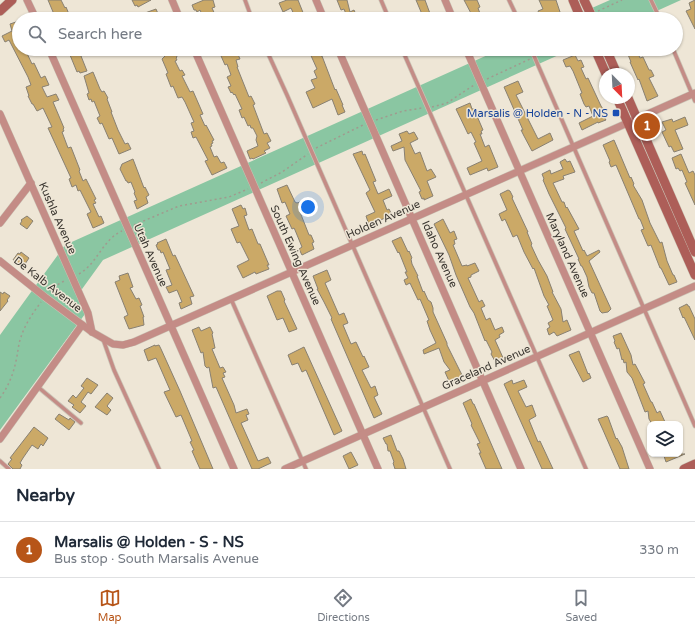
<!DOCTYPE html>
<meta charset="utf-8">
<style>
:root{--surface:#fff;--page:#f6f6f7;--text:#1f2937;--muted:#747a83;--line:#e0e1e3;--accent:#b75518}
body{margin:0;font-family:"Varela Round",sans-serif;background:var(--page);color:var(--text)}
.controls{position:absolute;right:12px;bottom:12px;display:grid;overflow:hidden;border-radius:8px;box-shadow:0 1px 3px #0004}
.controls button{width:36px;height:36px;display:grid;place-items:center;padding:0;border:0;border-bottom:1px solid var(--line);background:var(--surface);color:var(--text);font:20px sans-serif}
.compass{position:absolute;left:599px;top:68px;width:36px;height:36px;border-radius:50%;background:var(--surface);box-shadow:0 1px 3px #0004;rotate:156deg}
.you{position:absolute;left:308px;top:207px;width:14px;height:14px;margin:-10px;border:3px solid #fff;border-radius:50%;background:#1a73e8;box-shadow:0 0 0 6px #1a73e833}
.badge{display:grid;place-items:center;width:26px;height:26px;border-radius:50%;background:var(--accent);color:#fff;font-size:13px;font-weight:700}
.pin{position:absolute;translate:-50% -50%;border:2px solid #fff;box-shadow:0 1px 4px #0006}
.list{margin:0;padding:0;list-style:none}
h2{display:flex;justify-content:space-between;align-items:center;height:52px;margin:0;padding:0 16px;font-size:17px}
h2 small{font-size:13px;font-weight:400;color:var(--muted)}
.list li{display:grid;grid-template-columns:26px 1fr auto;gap:12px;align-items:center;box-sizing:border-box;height:56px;padding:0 16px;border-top:1px solid var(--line)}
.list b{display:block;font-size:15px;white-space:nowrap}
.list p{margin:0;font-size:13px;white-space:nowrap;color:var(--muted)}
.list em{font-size:13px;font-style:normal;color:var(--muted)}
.icon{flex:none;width:22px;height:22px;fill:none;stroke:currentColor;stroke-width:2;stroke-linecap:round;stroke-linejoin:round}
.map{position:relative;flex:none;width:695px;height:469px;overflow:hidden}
.search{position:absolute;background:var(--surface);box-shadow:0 1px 3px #0004;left:12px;right:12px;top:12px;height:44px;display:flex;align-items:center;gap:10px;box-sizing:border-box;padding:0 14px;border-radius:22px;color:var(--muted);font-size:15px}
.sheet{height:108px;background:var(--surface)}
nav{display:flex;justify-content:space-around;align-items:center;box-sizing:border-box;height:56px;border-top:1px solid var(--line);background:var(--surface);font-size:11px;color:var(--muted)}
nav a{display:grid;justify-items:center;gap:2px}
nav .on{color:var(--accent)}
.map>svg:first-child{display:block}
.green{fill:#8ac6a2}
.building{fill:#cba967;stroke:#888072}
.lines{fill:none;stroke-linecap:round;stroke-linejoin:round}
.lane-casing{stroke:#cac3b5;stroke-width:5}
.street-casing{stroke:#cac3b5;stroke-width:8}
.secondary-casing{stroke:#cac3b5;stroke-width:10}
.path{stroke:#a09a8e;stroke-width:1.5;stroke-dasharray:2 3;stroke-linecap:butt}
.lane{stroke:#c48c86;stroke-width:3.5}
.street{stroke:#c48c86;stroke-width:7}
.secondary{stroke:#ad5e58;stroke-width:9}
.transit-dot{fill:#1a4fb4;stroke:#eee6d6;stroke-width:1.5}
.labels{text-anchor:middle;stroke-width:3;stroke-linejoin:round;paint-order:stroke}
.transit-label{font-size:11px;fill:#164399;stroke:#eee6d6;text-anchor:end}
.street-label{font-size:11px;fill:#39352f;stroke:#eee6d6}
</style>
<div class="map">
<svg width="695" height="469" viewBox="0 0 695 469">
<rect width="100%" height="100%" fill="#eee6d6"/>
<g class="green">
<path d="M610,0H681L639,19H567Z"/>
<path d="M501,49H572L103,260L77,296L85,314L0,430V335L65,245Z"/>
</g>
<g class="building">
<path d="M48,0H61L65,8L66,7L71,19H56Z"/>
<path d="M132,0H151L138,7L137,5L135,6Z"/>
<path d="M204,0H213L215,7L212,8L217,19H204L200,10L197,12L196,10H194L192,5Z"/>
<path d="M287,0H298L304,15H303L304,19H296L291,8L283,12L279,3Z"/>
<path d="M337,0H347L350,12L354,10L358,19H348L344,9L341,10Z"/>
<path d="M416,0H425L432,19H424Z"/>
<path d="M464,0H477L480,7L478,8L482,19H474Z"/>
<path d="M539,0H556L561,15L553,19H541L538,11L543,9Z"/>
<path d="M695,0V29L686,11L691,9L689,3Z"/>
<path d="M156,9L159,16L148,19L145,13Z"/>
<path d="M19,21V49H25L32,64L34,63L41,78L45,76L49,85L42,87L47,97L56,94L59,100L53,102L64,128L63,129L64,131L62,132L68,148L71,147L80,170L79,171L83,181L86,179L96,199L94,200L96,203L93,204L99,217L101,216L104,223L100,225L93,228L87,214L91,212L80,190L78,191L76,185L72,187L69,179L71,178L48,128L52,127L43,108L37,111L33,104H32L28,96H29L26,87L31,85L28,77L9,40L5,42L2,36L12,31L10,24Z"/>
<path d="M73,49H84L86,53L81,56L87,71L80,73L79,71L77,72L70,55L75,53Z"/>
<path d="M165,49H173L175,51L177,57L176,58L177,60L175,61L180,71L182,70L185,75L182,76L190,92L193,91L203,114L200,115L205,126L206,125L214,140L212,141L213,143L211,144L212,146L210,147L214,157L217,156L221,163L224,162L227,168L212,175L205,161L208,160L196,137L193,138L191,132L194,131L191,123L194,122L185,102L182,97L178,98L173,86L171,87L166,74L168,73L162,59L167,54Z"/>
<path d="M218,49H229L231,55L237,52L240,59L236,60L238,67H237L249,97L251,96L255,104L253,105L264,134L267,133L271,141L267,143L270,148L264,151L266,153L253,159L252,158L250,159L247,151L258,146L256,140L257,136L253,128H251L250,125L248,126L244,117L242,118L239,110L242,109L235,94L234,95L232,92L231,93L228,87L231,86L227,77L231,75L227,64L225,65Z"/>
<path d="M308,49H318L321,56H322L335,90L336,89L343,105H342L345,112L338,115L332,99L313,108L306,92L315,88L311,80L317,78L314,71L317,69Z"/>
<path d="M636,49L640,58L643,57L649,70H651L654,76L649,78L658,96L647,101L639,79L638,80L630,62H631L627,52Z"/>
<path d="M575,55L578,61L581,60L584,67L581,68L586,79L588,78L601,106L603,109H604L607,115L604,117L606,120L598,123V122L582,130L579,123L593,116L589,106L586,107L584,104L580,94L582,93L573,71L570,66L566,67L563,60Z"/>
<path d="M93,72L100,89L102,92L104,91L108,98L107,99L112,112H111L118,130L125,144L128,143L131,149L119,154L112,138L109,139L102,123L100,124L97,118L100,116L94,101L92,102L91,99L89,100L87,94L89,93L84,76Z"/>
<path d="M518,81L523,92L516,95L538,139L550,133L553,140L532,151L524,136L521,130H523L504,87Z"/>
<path d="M470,103L472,109H474L483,130L481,131L482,134H480L485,147L489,145L498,167L488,171L487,168L470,175L467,168L482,161L474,143L476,142L471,132L468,134L456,109Z"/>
<path d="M685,117L688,125L675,130L683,149L674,152L671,146L669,147L662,132L666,130L662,122L672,119L673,122Z"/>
<path d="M407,131L409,134L414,132L418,139L410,143L415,154L420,152L427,171L431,169L436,177L427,181L433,196L424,200V198L422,199L419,192L421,191L405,160L404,147L393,151L391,146L402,141L399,134Z"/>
<path d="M614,140L630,178L631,177L634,184L633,185L642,200L650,223L660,243L662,242L667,261L673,275H674L677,282L669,285L661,268H660L651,245L648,246L641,230L644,229L640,219H639L616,165L611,167L609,162L610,161L603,145Z"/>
<path d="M362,151L363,155L365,154L376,181L373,182L378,194L389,189L392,196L383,200L387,210L389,209L392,215L369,225L366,216L375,212L366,193L370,190L353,154Z"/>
<path d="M681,154L689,173L693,171L695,175V205L685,183L687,182L682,170L680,171L678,168L676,169L672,158Z"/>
<path d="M133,159L144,188L145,187L149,195L146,197L148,203L137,209L134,201L137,200L134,193L135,192L131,182L128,183L127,181H126L120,169L122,164Z"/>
<path d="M565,159L567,162L570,161L575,172L563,176L564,179L553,183L562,202H564L566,208L567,207L579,229L574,231L583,251L584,250L587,256L599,250L600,252L589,261L611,309L608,312L602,313L600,311L594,293H592L589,287L587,277L582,266H581L578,259H579L565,229L566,228L549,194L543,180L544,179L542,174L550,170L551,174L563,169L560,162Z"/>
<path d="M287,185L295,202L297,203L300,202L303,210L300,212L309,235H311L314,242L312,243L314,249L302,255L299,249L302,247L295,230L294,228L292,229L286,216L290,214L285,202L282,203L277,189Z"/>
<path d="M508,190L510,191L513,197L512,198L528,232H527L532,244L531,245L538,260L547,276L553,292H552L561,309L563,322L567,320L571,330L557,336L554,332L549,335L547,329L550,327L548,323L553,320L547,306L549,305L544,296L534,268L533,269L524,252L517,235L513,237L505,219L502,221L499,214L507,210L500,194Z"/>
<path d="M241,205L243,209L245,208L247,215L244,216L249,230L252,229L258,244H260L269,265H267L269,269L256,274L255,272L243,278L237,266L249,260L240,242L237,243L231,229L239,226L232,209Z"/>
<path d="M27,216L33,221L27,229L20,224L22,221L21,220Z"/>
<path d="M443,219L450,233L454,231L457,239L454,240L455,244L453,245L462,266L467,265V266L475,263L479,271L471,275V277L468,278L479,302L482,300L485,306L481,308L486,320L490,318L495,330L502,327L504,332L499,335L500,337L495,340L504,360L496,363L491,354L492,352L486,340L485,341L474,313L470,307L456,275L449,255L434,224Z"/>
<path d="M401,237L408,252L409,251L412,258L411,259L412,264L418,276H417L423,292L424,291L428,300L431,302L433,308V312L447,343V345L462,375H460L462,378L453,382L449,381L445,372L450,370L444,362L439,348L424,354L423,350L436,343L430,330L427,321L429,320L420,299L418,300L410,283L406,285L404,280L408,278L405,272H407L399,252L398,253L392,241Z"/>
<path d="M166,239L173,256L175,255L194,296L190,297L192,304L181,309L179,303L182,302L177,290L169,293L166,287L172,285L166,270L170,269L163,252L161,253L160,250H158L156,245L158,244L157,243Z"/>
<path d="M21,252L29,258L23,267L13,260L18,253L20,254Z"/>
<path d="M327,270L331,280L325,283L339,315L344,313L348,323L343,325L351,344L356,342L363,357L364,356L369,367L362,370L371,388L375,386L378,395L374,397L382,414L374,418L331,319L332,318L324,302L317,289H318L313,276Z"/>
<path d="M128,273L133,287L130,288L136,299L139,298L142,305L140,306L144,317H143L144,325L129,329L124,317L128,315L115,282L120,280L119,276Z"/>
<path d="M277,291H281L285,300L284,301L297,329L289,332L283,318L277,320L267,296Z"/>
<path d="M0,292L3,294L4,292L10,296L7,300L8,301L0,311Z"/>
<path d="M687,304L688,306H689L695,319V340L685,319L684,317L683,318L679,308Z"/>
<path d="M199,327L201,331L210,327L213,333L212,334L215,348L212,349L220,368L223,367L226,372L223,373L225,377L222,378L234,405L236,413L247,409L249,414L246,415L248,420L241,423L258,461L268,457L271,463L258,469H252L216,387L213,388L209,367L207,368L205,366L203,352L201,353L192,330Z"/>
<path d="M621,333L631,355L633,365L635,364L645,383L643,384L651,402H652L657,413L660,411L665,422L661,424H652L649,419L648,411L645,412L632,378L627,372L626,362L624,363L623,359L622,360L619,348L617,349L614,342L615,341L613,336Z"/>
<path d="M155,345V346L159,345L161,349L180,391L213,469H200L192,451L194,450L190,442L192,441L181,415L176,417L164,392L170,390L156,358L148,361L144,350Z"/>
<path d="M304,347L342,431L334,435L306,370L302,372L298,363L292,365L288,355Z"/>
<path d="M579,351L588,374L589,373L591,378L583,382L569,355Z"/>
<path d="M87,378L98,385L91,394L88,392L81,402L86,406L80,413L72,407L74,405L68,401L73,395L76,398L84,388L81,386Z"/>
<path d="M512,380L513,384L524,380L527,387L518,391L526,407L532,405L536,416L529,420L538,442L540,441L553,469H542L504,384Z"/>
<path d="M107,393L113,398L107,406L111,410L107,415L95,407Z"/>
<path d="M471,399L473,404H474L502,469H486L479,453H481L477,444L480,443L471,425L472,424L463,403Z"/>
<path d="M59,414L69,420L70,418L75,422L69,430L55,419Z"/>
<path d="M607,416L608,417L616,439L617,438L622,447L629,469H620L603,430L598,419Z"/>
<path d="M34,427L48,438L43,446L41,444L38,449L32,445L23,458L20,463L22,465L20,469H13L8,464L12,459L10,458Z"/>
<path d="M391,435L397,451H399L403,459L406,469H395L393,463L394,462L390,451H388L387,444H386L383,438Z"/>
<path d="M351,452L358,465L349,469L343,456Z"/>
<path d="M666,454H685L666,462L664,456L667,455Z"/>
</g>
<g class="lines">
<g class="lane-casing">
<g id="lane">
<path d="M245,0L252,19"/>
<path d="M381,0L389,19"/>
<path d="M509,0L518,19"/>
<path d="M651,0L660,19"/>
<path d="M266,49L287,95L450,469"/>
<path d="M402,49L586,469"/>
<path d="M531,49L695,426"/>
<path d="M673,49L695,101"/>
<path d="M231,299L306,469"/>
<path d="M103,339L114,370L159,469"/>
<path d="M38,387L81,423"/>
<path d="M0,461L9,469"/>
</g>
</g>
<g class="street-casing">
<g id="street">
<path d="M27,0L36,19"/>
<path d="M172,0L180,19"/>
<path d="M316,0L324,19"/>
<path d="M445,0L453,19"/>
<path d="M49,49L234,469"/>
<path d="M194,49L378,469"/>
<path d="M338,49L521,469"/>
<path d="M466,49L650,469"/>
<path d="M0,114L88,313L92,332"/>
<path d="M0,223L31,183"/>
<path d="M0,261L45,297L92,332L113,344L123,345L134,342L695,93"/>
<path d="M0,439L82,325"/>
<path d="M285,469L695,286"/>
</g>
</g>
<g class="secondary-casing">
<g id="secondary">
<path d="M573,0L581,19"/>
<path d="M584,0L593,19"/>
<path d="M0,11L12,0"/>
<path d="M595,49L606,74"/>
<path d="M606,49L617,74"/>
<path d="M617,98L695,275"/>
<path d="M628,98L695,252"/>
<path d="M684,469L695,464"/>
</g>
</g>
<g class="path">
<path d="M598,11L622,0"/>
<path d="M539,55L550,49"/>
<path d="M487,79L530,59"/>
<path d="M432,107L447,103L474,85"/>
<path d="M376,120L403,111L422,108"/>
<path d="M316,148L363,125"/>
<path d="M261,183L282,172L308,154"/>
<path d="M134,225L179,206L229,197L248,189"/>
<path d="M79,274C98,263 102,240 122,231"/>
<path d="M50,291L57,285L66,280"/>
<path d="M0,398C8,387 13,375 16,361C18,353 18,345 21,337C25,324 33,313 41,302"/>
</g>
<use href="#lane" class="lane"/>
<use href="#street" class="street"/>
<use href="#secondary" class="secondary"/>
</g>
<rect class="transit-dot" x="612" y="109" width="8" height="8" rx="2"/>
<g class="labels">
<g class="transit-label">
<text x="608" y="117">Marsalis @ Holden - N - NS</text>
</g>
<g class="street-label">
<text transform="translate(58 218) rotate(66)" y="4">Kushla Avenue</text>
<text transform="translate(383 219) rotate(-24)" y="4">Holden Avenue</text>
<text transform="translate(440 254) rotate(66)" y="4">Idaho Avenue</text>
<text transform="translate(151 255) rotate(66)" y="4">Utah Avenue</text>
<text transform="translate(296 255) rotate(66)" y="4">South Ewing Avenue</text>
<text transform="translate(568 255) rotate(66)" y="4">Maryland Avenue</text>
<text transform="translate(48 284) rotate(38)" y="4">De Kalb Avenue</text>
<text transform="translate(486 367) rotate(-24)" y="4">Graceland Avenue</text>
</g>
</g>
</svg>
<div class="controls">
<button><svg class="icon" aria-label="layers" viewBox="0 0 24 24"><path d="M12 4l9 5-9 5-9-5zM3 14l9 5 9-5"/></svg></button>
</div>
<svg class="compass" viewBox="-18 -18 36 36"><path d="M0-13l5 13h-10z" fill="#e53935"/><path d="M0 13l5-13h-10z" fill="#747a83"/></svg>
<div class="you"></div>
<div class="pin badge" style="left:647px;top:126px">1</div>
<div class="search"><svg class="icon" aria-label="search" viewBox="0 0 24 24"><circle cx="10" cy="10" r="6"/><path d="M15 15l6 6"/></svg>Search here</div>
</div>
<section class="sheet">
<h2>Nearby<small></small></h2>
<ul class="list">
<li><span class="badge">1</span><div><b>Marsalis @ Holden - S - NS</b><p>Bus stop · South Marsalis Avenue</p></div><em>330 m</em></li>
</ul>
</section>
<nav>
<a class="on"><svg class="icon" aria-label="map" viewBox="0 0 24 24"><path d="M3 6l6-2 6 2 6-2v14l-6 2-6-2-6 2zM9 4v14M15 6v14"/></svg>Map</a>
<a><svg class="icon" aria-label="directions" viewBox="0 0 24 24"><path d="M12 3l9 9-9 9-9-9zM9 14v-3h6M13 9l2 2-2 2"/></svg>Directions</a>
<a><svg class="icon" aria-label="saved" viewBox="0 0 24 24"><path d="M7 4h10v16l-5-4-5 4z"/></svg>Saved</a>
</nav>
